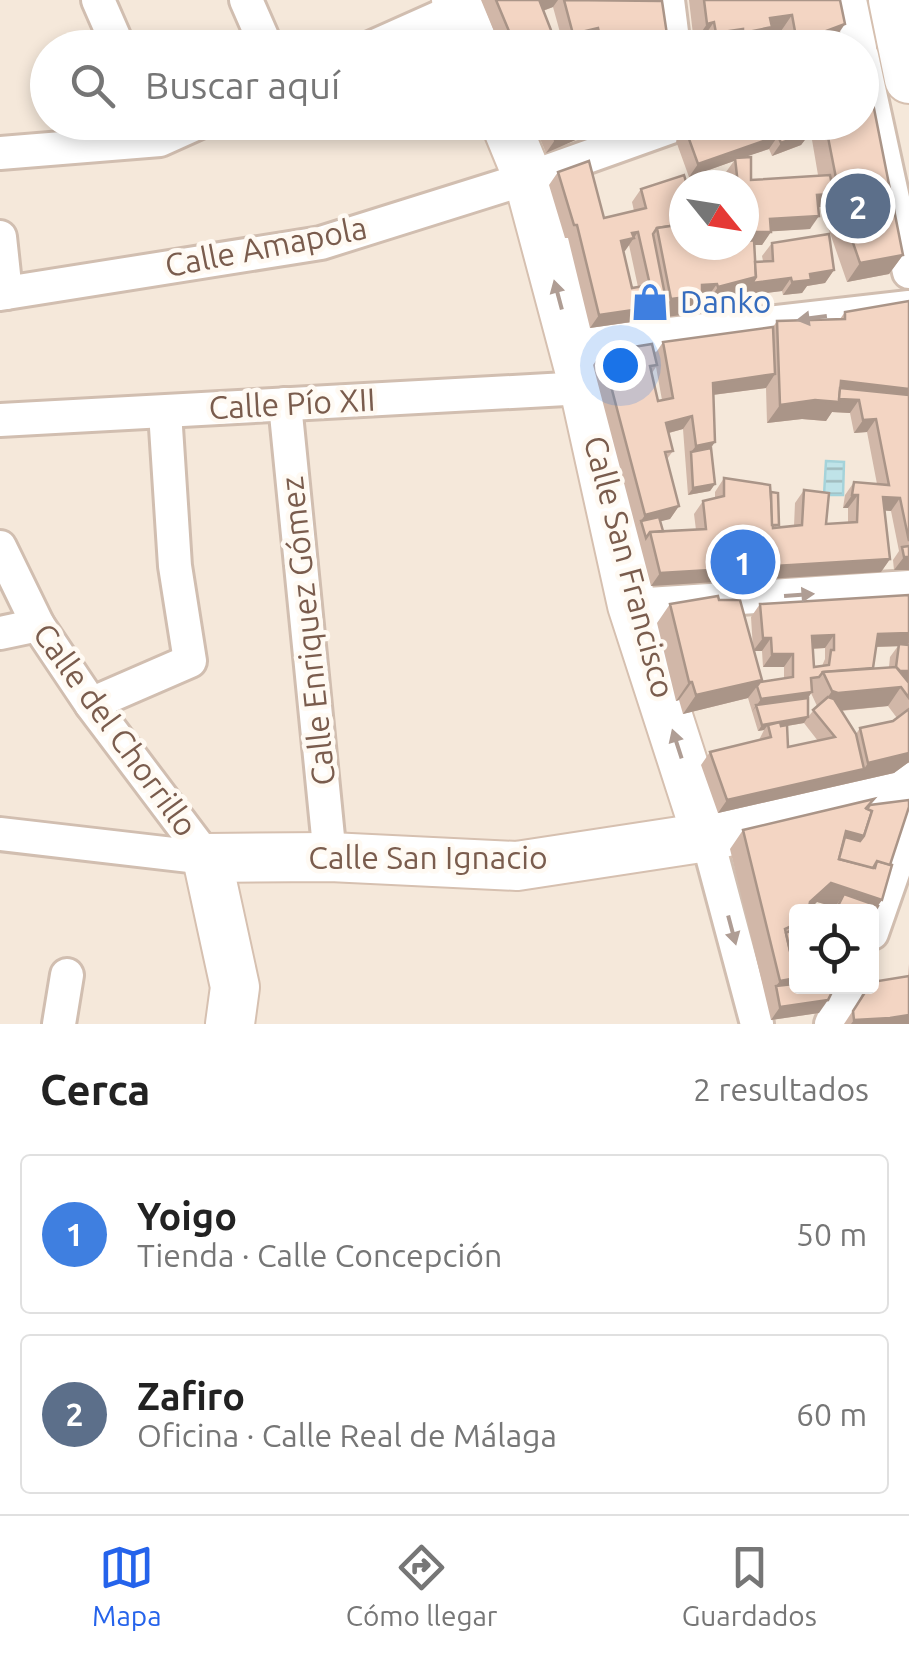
<!DOCTYPE html>
<html lang="es">
<meta charset="utf-8">
<style>
:root{--surface:#fff;--page:#f6f6f6;--text:#222;--muted:#767676;--line:#e0e0e0;--accent:#2563eb}
body{margin:0;font-family:Ubuntu,sans-serif;background:var(--page);color:var(--text)}
.controls{position:absolute;right:30px;bottom:30px;display:grid;overflow:hidden;border-radius:10px;box-shadow:0 5px 15px #0003}
.controls button{width:90px;height:90px;display:grid;place-items:center;padding:0;border:0;border-bottom:2px solid var(--line);background:var(--surface);color:var(--text);font:50px sans-serif}
.compass{position:absolute;left:669px;top:170px;width:90px;height:90px;border-radius:50%;background:var(--surface);box-shadow:0 5px 15px #0003;rotate:120deg}
.you{position:absolute;left:620px;top:365px;width:35px;height:35px;margin:-25px;border:8px solid #fff;border-radius:50%;background:#1a73e8;box-shadow:0 0 0 15px #1a73e833}
.badge{display:grid;place-items:center;width:65px;height:65px;border-radius:50%;background:var(--accent);color:#fff;font-size:32px;font-weight:700}
.pin{position:absolute;translate:-50% -50%;border:5px solid #fff;box-shadow:0 2px 10px #0006}
.list{margin:0;padding:0;list-style:none}
h2{display:flex;justify-content:space-between;align-items:center;height:130px;margin:0;padding:0 40px;font-size:42px}
h2 small{font-size:32px;font-weight:400;color:var(--muted)}
.list li{display:grid;grid-template-columns:65px 1fr auto;gap:30px;align-items:center;box-sizing:border-box;height:160px;margin:0 20px 20px;padding:0 20px;border:2px solid var(--line);border-radius:10px}
.list b{display:block;font-size:38px;white-space:nowrap}
.list p{margin:0;font-size:32px;white-space:nowrap;color:var(--muted)}
.list em{font-size:32px;font-style:normal;color:var(--muted)}
.icon{flex:none;width:55px;height:55px;fill:none;stroke:currentColor;stroke-width:2;stroke-linecap:round;stroke-linejoin:round}
.map{position:relative;flex:none;width:909px;height:1024px;overflow:hidden}
.search{position:absolute;background:var(--surface);box-shadow:0 5px 15px #0003;left:30px;right:30px;top:30px;height:110px;display:flex;align-items:center;gap:25px;box-sizing:border-box;padding:0 35px;border-radius:55px;color:var(--muted);font-size:38px}
.sheet{height:490px;background:var(--surface)}
nav{display:flex;justify-content:space-around;align-items:center;box-sizing:border-box;height:140px;border-top:2px solid var(--line);background:var(--surface);font-size:28px;color:var(--muted)}
nav a{display:grid;justify-items:center;gap:5px}
nav .on{color:var(--accent)}
.map>svg:first-child{display:block}
.residential{fill:#f5e8da;fill-rule:evenodd}
.water{fill:url(#water-rules);stroke:#a5d3da;stroke-width:2.5}
.lines{fill:none;stroke-linecap:round;stroke-linejoin:round}
.street-casing{stroke:#d1beb0;stroke-width:38}
.secondary-casing{stroke:#d6c0b0;stroke-width:52}
.street{stroke:#fff;stroke-width:32}
.secondary{stroke:#fff;stroke-width:48}
.wall{fill:#d1b7a8;fill-rule:evenodd}
.shaded-wall{fill:#aa9588}
.building{fill:#f3d5c3;stroke:#aa9588;stroke-width:2.5;fill-rule:evenodd}
.oneway{fill:#af9d94}
.labels{text-anchor:middle;stroke-width:9;stroke-linejoin:round;paint-order:stroke}
.street-label{font-size:32px;fill:#7a5c4d;stroke:#fffaf3}
.shop-label{font-size:32px;fill:#366cbe;stroke:#fffaf3;text-anchor:start}
</style>
<div class="map">
<svg width="909" height="1024" viewBox="0 0 909 1024">
<defs>
<pattern id="water-rules" width="6" height="5" patternUnits="userSpaceOnUse" patternTransform="scale(2.5)"><rect width="6" height="5" fill="#bfe3e8"/><path d="M0 2.5h6" fill="none" stroke="#a0bbbe"/></pattern>
</defs>
<rect width="100%" height="100%" fill="#fdf6ec"/>
<path class="residential" d="M0,0H909V1024H0ZM48,48H862V122H48ZM684,185H744V245H684ZM796,912H872V986H796Z"/>
<path class="water" d="M826,461L844,462L843,495H824Z"/>
<g class="lines">
<g class="street-casing">
<g id="street">
<path d="M98,0L119,48"/>
<path d="M246,0L267,48"/>
<path d="M668,0L674,48"/>
<path d="M850,0L860,48"/>
<path d="M370,48L460,8"/>
<path d="M862,56L909,272"/>
<path d="M0,153L160,140L200,122"/>
<path d="M0,237L6,293"/>
<path d="M0,294L321,243L528,178L685,122"/>
<path d="M571,345L909,307"/>
<path d="M285,404L330,857"/>
<path d="M0,420L584,388"/>
<path d="M0,547L38,625L91,704L207,858"/>
<path d="M632,605L909,587"/>
<path d="M0,633L38,625"/>
<path d="M91,704L190,661L175,566L165,412"/>
<path d="M0,834L207,858"/>
<path d="M707,837L757,1024"/>
<path d="M872,933L909,827"/>
<path d="M59,1024L67,975"/>
<path d="M831,1024L848,986"/>
</g>
</g>
<g class="secondary-casing">
<g id="secondary">
<path d="M456,0L475,48"/>
<path d="M893,0L909,79"/>
<path d="M505,122L528,178L584,388L632,605L707,837"/>
<path d="M230,1024L235,987L207,858L330,857L517,866L707,837L909,787"/>
</g>
</g>
<use href="#street" class="street"/>
<use href="#secondary" class="secondary"/>
</g>
<g class="wall">
<path d="M481,0H657L669,48H582L580,43L564,47L553,7L543,11L558,48H501Z"/>
<path d="M689,0H840L832,43L820,48H781L779,34L765,36L759,46L749,48H702L701,41L694,43Z"/>
<path d="M533,122H588L589,125L580,138L546,153Z"/>
<path d="M591,122H613L611,125L594,133Z"/>
<path d="M700,122H862L903,255L889,274L847,282L821,207H818L810,229L771,231L762,245H754L755,262L763,261L762,256L772,243L834,270L825,283L807,286L802,293L783,295L782,291L743,296L705,306L704,302L697,303L689,314L590,328L568,238H565L549,185L558,172L604,218L634,211L632,202L641,189L684,245H744V185H727L726,172L734,161L689,177L676,141L685,128ZM811,134L818,175L751,180L744,157L769,149L772,156L801,145L808,135ZM629,245L638,287L632,288L624,251Z"/>
<path d="M909,301V570H894L893,560L899,551L891,511L885,510L890,559L881,572L651,586L593,365L602,352L655,354L663,342L773,327L777,321L840,319L845,312ZM656,367L662,400L658,401L652,373ZM766,388L767,423L802,419L826,421L832,412L850,413L854,433L867,432L877,484L854,482L845,495L843,508H848V523L826,524L804,490L795,503L794,526L777,527L724,478L715,492V498L703,501L694,514L696,530L663,531L660,521L670,519L679,506L667,459L673,451L669,433L683,429L688,495L710,491L715,484L711,448L713,395Z"/>
<path d="M909,595V762L894,773L718,813L701,765L710,752L759,740L764,730L758,731L748,698L683,714L679,700L676,701L657,623L670,604L719,600L753,649L751,617L760,604ZM898,646L890,657L889,667L873,668L876,647ZM825,648V659L822,666L814,667L813,649ZM754,651H762L763,667H784V678L760,682L762,680ZM811,693L817,706L808,717V698ZM888,706L897,718L893,721L860,728L856,734L841,711ZM804,723L818,741L788,747L787,726Z"/>
<path d="M874,799L870,805L890,865L882,900L872,912H832L835,907L817,902L796,912V986L819,1013L771,1020L730,849L743,830Z"/>
<path d="M909,964V1024H844L869,986L908,976Z"/>
</g>
<g class="shaded-wall">
<path d="M546,0H558L553,7L531,15L540,2Z"/>
<path d="M792,15L779,34L765,36L759,46L733,48L743,33L770,18Z"/>
<path d="M714,22L701,41L694,43L707,24Z"/>
<path d="M845,24L832,43L820,48H792L797,42Z"/>
<path d="M598,28L588,41L585,36L580,43L564,47L573,34Z"/>
<path d="M743,29L730,48H706L716,33Z"/>
<path d="M607,122H613L611,125L594,133L598,126Z"/>
<path d="M813,122H819L801,145L772,156L781,143L807,124Z"/>
<path d="M589,125L580,138L546,153L555,140Z"/>
<path d="M778,136L769,149L736,160L735,158L734,161L689,177L698,164Z"/>
<path d="M830,194L821,207L808,208L817,195Z"/>
<path d="M819,216L810,229L761,232L770,219Z"/>
<path d="M744,221L771,232L762,245H741H744Z"/>
<path d="M638,232L625,251L612,254L621,241L632,233Z"/>
<path d="M903,255L889,274L847,282L860,263Z"/>
<path d="M834,270L825,283L807,286L802,293L783,295L792,282L810,274Z"/>
<path d="M756,277L791,278L782,291L743,296L705,306L718,287Z"/>
<path d="M717,284L704,302L697,303L689,314L658,318L671,299L702,285Z"/>
<path d="M667,305L658,318L590,328L599,315Z"/>
<path d="M775,374L766,388L704,396L713,383Z"/>
<path d="M841,381L909,389V409L859,400L850,413L832,412L826,421L802,419L767,423L780,405Z"/>
<path d="M692,416L683,429L657,436L666,423Z"/>
<path d="M876,419L867,432L854,433L863,420Z"/>
<path d="M715,442L706,455L691,452L696,446Z"/>
<path d="M715,484L710,491L688,495L693,488Z"/>
<path d="M852,495H858L848,508H843Z"/>
<path d="M883,497L900,498L891,511L874,510Z"/>
<path d="M679,506L670,519L642,526L641,521L636,528L645,515Z"/>
<path d="M904,557H909V570H894Z"/>
<path d="M890,559L881,572L651,586L660,573Z"/>
<path d="M909,633V643L907,646L869,647L878,634Z"/>
<path d="M834,635L825,648L803,649L812,636Z"/>
<path d="M763,638H771L762,651H753Z"/>
<path d="M772,654H793L784,667H763Z"/>
<path d="M896,671H909V684Z"/>
<path d="M762,680L748,698L683,714L696,695Z"/>
<path d="M689,682H692L679,700L676,701Z"/>
<path d="M901,687L888,706L825,712L819,710L832,691Z"/>
<path d="M812,692L803,705H756L752,712L761,699Z"/>
<path d="M808,717L804,723L769,729L768,725L764,730L758,731L762,725Z"/>
<path d="M909,753V762L894,773L718,813L727,800L864,769L868,763Z"/>
<path d="M846,831L864,836L851,854L838,851Z"/>
<path d="M831,883L882,900L872,914L844,894L835,907L817,902L807,912L810,902Z"/>
<path d="M796,978L784,997L776,986L780,981Z"/>
<path d="M828,1000L819,1013L771,1020L780,1007Z"/>
<path d="M909,1015V1024H851L854,1020Z"/>
</g>
<g class="building">
<path d="M496,0H546L540,2L558,48H516Z"/>
<path d="M564,0L662,1L669,48H603L598,28L573,34Z"/>
<path d="M704,0H840L845,24L797,42L792,15L770,18L772,27L743,33V29L716,33L714,22L707,24Z"/>
<path d="M593,34L597,48H588L585,36Z"/>
<path d="M865,63L903,255L860,263L834,188H838L825,122H862V64Z"/>
<path d="M548,122H588L589,125L555,140Z"/>
<path d="M700,122H813L807,124L810,132L781,143L778,136L698,164L685,128Z"/>
<path d="M751,157V180L830,175L833,190L830,194L817,195L819,216L770,219L771,232H750L754,227V214L744,216V185H738L735,158Z"/>
<path d="M589,161L604,218L646,208L641,189L684,175L687,185H684V224L657,228L653,234L667,305L599,315L577,225H574L558,172ZM638,232L650,285L632,288L621,241L634,238L632,233Z"/>
<path d="M754,214V227L744,228V216Z"/>
<path d="M684,224V245H744V242L754,240L756,277L718,287L717,284L702,285V295L671,299L657,228Z"/>
<path d="M829,234L834,270L810,274L811,280L792,282L791,278L752,283L756,277L755,262L773,261L772,243Z"/>
<path d="M909,301V389L841,381L839,402L815,400L780,405L777,321L845,319V312Z"/>
<path d="M773,327L775,374L713,383L715,442L696,446L692,416L666,423L673,451L665,452L679,506L645,515L602,352L652,344L657,365L650,366L658,401L673,398L663,342Z"/>
<path d="M840,388L909,395V541L900,498L883,497L890,559L660,573L650,532L706,529L703,501L724,496V478L770,485L773,528L802,525L804,490L829,493L826,524L857,522L858,495H852L854,482L889,485L876,419L863,420L859,400L839,399Z"/>
<path d="M711,448L715,484L693,488L691,452Z"/>
<path d="M771,492L778,493L779,525H772Z"/>
<path d="M659,517L663,531L650,532L646,538L641,521Z"/>
<path d="M909,546V557H904L902,547Z"/>
<path d="M909,595V633L878,634L873,668L823,672L819,677L811,678L812,692L761,699L757,686L760,682L793,677V654H772L771,638H763L760,604ZM834,635V650H831L829,665L814,667L812,636Z"/>
<path d="M718,596L719,600H740L762,680L696,695L692,682H689L670,604Z"/>
<path d="M899,644L909,645V671H900L896,667Z"/>
<path d="M896,667L909,683V698L901,687L838,693L832,691L823,672Z"/>
<path d="M828,697L834,699L856,734L864,769L727,800L710,752L771,737L768,725L780,722L781,726L787,725L788,747L835,737L813,710Z"/>
<path d="M808,698V717L762,725L756,705Z"/>
<path d="M909,709V753L868,763L860,728L893,721Z"/>
<path d="M874,799L866,808L872,811L864,836L846,831L839,859L875,868L877,861L892,865L882,900L831,883L810,902L808,912H796V924L785,929L796,978L780,981L743,830Z"/>
<path d="M909,800V807L890,865L877,861L873,868L839,859L845,837L860,841L864,836L872,811L867,809L870,805Z"/>
<path d="M844,894L878,906L872,917V912H835Z"/>
<path d="M813,904L820,908L819,912L809,909Z"/>
<path d="M796,928V977L786,933Z"/>
<path d="M909,976V1015L890,1018L854,1020L853,1011L869,986H872V982Z"/>
<path d="M796,978V986H835L828,1000L780,1007L776,986L793,984Z"/>
</g>
<defs><path id="oneway-solid" d="M-6-.8H1V-3.2L6.5 0L1 3.2V.8H-6Z" transform="scale(2.5)"/></defs>
<g class="oneway">
<use href="#oneway-solid" transform="translate(558 295) rotate(-105)"/>
<use href="#oneway-solid" transform="translate(812 318) rotate(172)"/>
<use href="#oneway-solid" transform="translate(799 595) rotate(-4)"/>
<use href="#oneway-solid" transform="translate(677 744) rotate(-108)"/>
<use href="#oneway-solid" transform="translate(732 930) rotate(75)"/>
</g>
<defs>
<g id="shop-bare" transform="scale(3)"><path d="M-5-2.5h2.3a2.7 3.5 0 0 1 5.4 0H5L5.5 6h-11ZM-1.5-2.5h3a1.5 2.3 0 0 0-3 0Z" fill="#3f7fe0" stroke="#fffaf3" stroke-width="2.5" paint-order="stroke"/></g>
</defs>
<g fill-rule="evenodd">
<use href="#shop-bare" x="650" y="302"/>
</g>
<g class="labels">
<g class="street-label">
<text transform="translate(266 247) rotate(-11)" y="11">Calle Amapola</text>
<text transform="translate(292 404) rotate(-3)" y="11">Calle Pío XII</text>
<text transform="translate(629 567) rotate(75)" y="11">Calle San Francisco</text>
<text transform="translate(308 631) rotate(-96)" y="11">Calle Enriquez Gómez</text>
<text transform="translate(115 730) rotate(54)" y="11">Calle del Chorrillo</text>
<text x="428" y="869">Calle San Ignacio</text>
</g>
<g class="shop-label">
<text x="680" y="313">Danko</text>
</g>
</g>
</svg>
<div class="controls">
<button><svg class="icon" aria-label="locate" viewBox="0 0 24 24"><circle cx="12" cy="12" r="6"/><path d="M12 2v4M12 18v4M2 12h4M18 12h4"/></svg></button>
</div>
<svg class="compass" viewBox="-18 -18 36 36"><path d="M0-13l5 13h-10z" fill="#e53935"/><path d="M0 13l5-13h-10z" fill="#767676"/></svg>
<div class="you"></div>
<div class="pin badge" style="left:743px;top:562px;background:#3f7fe0">1</div>
<div class="pin badge" style="left:858px;top:206px;background:#5c6f8a">2</div>
<div class="search"><svg class="icon" aria-label="search" viewBox="0 0 24 24"><circle cx="10" cy="10" r="6"/><path d="M15 15l6 6"/></svg>Buscar aquí</div>
</div>
<section class="sheet">
<h2>Cerca<small>2 resultados</small></h2>
<ul class="list">
<li><span class="badge" style="background:#3f7fe0">1</span><div><b>Yoigo</b><p>Tienda · Calle Concepción</p></div><em>50 m</em></li>
<li><span class="badge" style="background:#5c6f8a">2</span><div><b>Zafiro</b><p>Oficina · Calle Real de Málaga</p></div><em>60 m</em></li>
</ul>
</section>
<nav>
<a class="on"><svg class="icon" aria-label="map" viewBox="0 0 24 24"><path d="M3 6l6-2 6 2 6-2v14l-6 2-6-2-6 2zM9 4v14M15 6v14"/></svg>Mapa</a>
<a><svg class="icon" aria-label="directions" viewBox="0 0 24 24"><path d="M12 3l9 9-9 9-9-9zM9 14v-3h6M13 9l2 2-2 2"/></svg>Cómo llegar</a>
<a><svg class="icon" aria-label="saved" viewBox="0 0 24 24"><path d="M7 4h10v16l-5-4-5 4z"/></svg>Guardados</a>
</nav>
